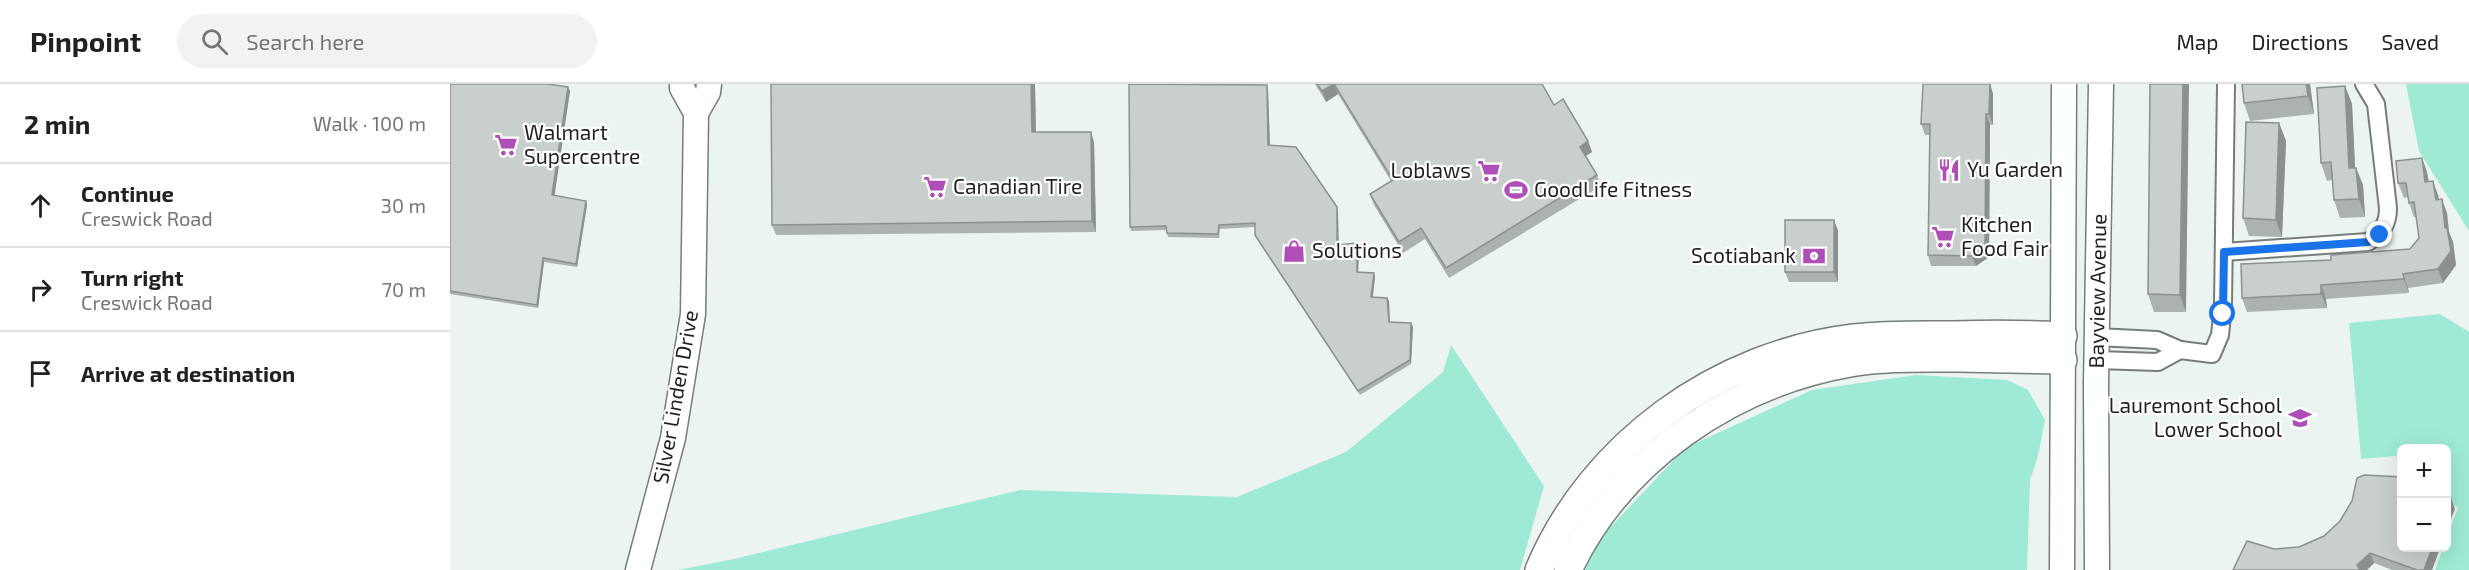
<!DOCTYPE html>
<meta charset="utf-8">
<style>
:root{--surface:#fff;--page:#f2f2f2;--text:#202124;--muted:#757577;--line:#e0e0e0}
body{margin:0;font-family:"Exo 2",sans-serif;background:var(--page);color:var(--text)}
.controls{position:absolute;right:18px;bottom:18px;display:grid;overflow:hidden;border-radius:9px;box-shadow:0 6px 24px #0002}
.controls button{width:54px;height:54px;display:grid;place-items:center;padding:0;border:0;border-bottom:2px solid var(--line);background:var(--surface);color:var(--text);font:30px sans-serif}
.stop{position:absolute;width:18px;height:18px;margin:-14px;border:4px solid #1a73e8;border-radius:50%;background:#fff}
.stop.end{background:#1a73e8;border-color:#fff;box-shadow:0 2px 6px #0008}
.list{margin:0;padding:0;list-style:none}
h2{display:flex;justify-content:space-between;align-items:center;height:78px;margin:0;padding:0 24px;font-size:26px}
h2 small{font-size:20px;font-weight:400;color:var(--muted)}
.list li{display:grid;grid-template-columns:39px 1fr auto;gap:18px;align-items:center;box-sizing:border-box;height:84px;padding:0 24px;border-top:2px solid var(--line)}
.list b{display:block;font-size:22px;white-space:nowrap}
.list p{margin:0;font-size:20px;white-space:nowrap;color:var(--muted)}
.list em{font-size:20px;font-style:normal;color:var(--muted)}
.icon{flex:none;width:33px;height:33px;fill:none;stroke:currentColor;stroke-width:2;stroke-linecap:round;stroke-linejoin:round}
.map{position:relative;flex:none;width:2019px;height:486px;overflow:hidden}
header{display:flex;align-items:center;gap:36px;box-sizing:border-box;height:84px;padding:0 30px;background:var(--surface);border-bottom:2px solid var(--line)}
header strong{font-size:28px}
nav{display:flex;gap:33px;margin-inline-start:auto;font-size:21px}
.search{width:420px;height:54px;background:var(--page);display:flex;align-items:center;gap:15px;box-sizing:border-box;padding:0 21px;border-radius:33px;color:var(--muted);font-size:22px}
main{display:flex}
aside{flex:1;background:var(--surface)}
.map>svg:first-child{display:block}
.green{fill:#9eead5}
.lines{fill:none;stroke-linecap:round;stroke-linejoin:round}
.street-casing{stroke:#767d7b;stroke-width:20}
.secondary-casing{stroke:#767d7b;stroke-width:27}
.primary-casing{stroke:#767d7b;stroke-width:30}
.street{stroke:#fff;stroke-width:16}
.secondary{stroke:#fff;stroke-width:24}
.primary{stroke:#fff;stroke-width:27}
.wall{fill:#acb2b0}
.shaded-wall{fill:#8c9190}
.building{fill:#c8cfcd;stroke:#8c9190;stroke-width:1.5}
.route{stroke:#1a73e8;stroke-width:8}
.labels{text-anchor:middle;stroke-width:4.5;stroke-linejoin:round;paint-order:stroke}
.poi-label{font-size:21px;fill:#1f2221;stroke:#fff;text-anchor:start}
.street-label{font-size:21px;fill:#1f2221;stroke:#fff}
</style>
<header>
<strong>Pinpoint</strong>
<div class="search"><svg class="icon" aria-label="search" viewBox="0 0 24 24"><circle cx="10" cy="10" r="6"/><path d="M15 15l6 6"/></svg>Search here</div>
<nav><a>Map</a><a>Directions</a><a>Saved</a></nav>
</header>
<main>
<aside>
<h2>2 min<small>Walk · 100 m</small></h2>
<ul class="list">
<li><svg class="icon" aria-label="ahead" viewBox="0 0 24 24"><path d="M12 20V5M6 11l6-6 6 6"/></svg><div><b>Continue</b><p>Creswick Road</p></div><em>30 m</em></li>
<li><svg class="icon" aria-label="right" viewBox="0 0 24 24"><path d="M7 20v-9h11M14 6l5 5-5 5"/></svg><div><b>Turn right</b><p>Creswick Road</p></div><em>70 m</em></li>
<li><svg class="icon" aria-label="arrive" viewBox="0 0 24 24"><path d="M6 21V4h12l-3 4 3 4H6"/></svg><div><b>Arrive at destination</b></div></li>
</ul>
</aside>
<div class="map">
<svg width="2019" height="486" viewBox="0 0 2019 486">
<rect width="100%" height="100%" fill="#ecf4f1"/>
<g class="green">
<path d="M1956,0H2019V147L1969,67Z"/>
<path d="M1990,230L2019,248V486H1985L1993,464H1996L1997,454L2008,423L1997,418L1996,364H1952L1951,399L1946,372L1911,375L1899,239Z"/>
<path d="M1001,261L1094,402L1070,486H228L284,475L570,406L787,413L896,368L993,288Z"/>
<path d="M1466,291L1557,296L1578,306L1595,336L1588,372L1580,396L1577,486H1135L1153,451L1235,364L1362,306Z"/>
</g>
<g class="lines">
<g class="street-casing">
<g id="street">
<path d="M1774,168L1918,158C1932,149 1938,140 1938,124L1926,20L1914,0"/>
<path d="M1647,253L1707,256L1730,266L1762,270L1770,251L1773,221L1776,0"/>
<path d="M1647,276L1708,278L1730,266"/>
</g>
</g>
<g class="secondary-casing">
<g id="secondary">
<path d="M246,29L258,8L259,0"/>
<path d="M188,486L223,354L243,230L246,29L232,4V0"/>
<path d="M1612,486L1614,0"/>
<path d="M1647,486L1646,300L1651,0"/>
</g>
</g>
<g class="primary-casing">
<g id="primary">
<path d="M1089,486C1142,360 1268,270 1404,254C1437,250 1471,251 1504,251C1540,250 1576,250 1613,252"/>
<path d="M1118,486C1170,375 1281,300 1400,279C1433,273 1470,274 1504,274C1540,275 1576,275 1613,276"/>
</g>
</g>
<use href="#street" class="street"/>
<use href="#secondary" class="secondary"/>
<use href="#primary" class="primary"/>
</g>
<g class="wall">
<path d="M0,0L118,3L120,7L104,111L136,117L137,121L127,183L94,178L88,224L0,210Z"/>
<path d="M321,0H585L586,48L644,58L646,148L326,151L322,141Z"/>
<path d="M865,0H1092L1104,21L1138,57L1142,68L1136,72L1147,91L1151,102L999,194L975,155L953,169L924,121L920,110L941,97L888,10L876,18Z"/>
<path d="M1473,0H1541V3L1543,10V41H1540L1539,173L1526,182H1481L1478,171L1480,51H1475L1471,40Z"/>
<path d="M1700,0L1736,228H1704L1698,210Z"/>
<path d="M1860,0L1864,30L1800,37L1794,19Z"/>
<path d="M1895,2L1902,20L1905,84H1906L1913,101L1915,133L1890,134L1884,116L1882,96L1877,97L1871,79Z"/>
<path d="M818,5L820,61L888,127V161L909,163L908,189L925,193L923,213L937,214L939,217L940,238L961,239L963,243L961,280L910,311L806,154L805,151V143L770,145L769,154L718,153L716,146L681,147L680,143Z"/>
<path d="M1829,39L1836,57L1832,153L1799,152L1793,134Z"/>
<path d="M1972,74L1977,88L1979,97L1988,111L1989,116L1997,129L1999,148L2003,158L2006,181L1993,199L1958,204L1959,209L1876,215L1877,224L1797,228L1792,214L1881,176L1960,165L1969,154L1966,133H1964L1959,119L1958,113L1954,114L1948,99Z"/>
<path d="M1388,146V198H1339L1335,188Z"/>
<path d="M1990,464L1982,486H1942L1924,479L1917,486H1783L1824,465Z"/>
</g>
<g class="shaded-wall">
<path d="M581,0H585L586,59L582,48Z"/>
<path d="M884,0L888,10L876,18L872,7Z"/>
<path d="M1537,0H1541V3L1543,10V41L1539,30Z"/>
<path d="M1733,0H1739L1736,228L1730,211Z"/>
<path d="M1856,0H1860L1864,30L1858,12Z"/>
<path d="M817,1L818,5L820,64L818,61Z"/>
<path d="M1895,2L1902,20L1906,102L1899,84Z"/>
<path d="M118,3L120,7L104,115L102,111Z"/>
<path d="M1536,30L1540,41L1539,173L1526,182L1522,172Z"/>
<path d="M1829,39L1836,57L1832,153L1826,136Z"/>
<path d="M641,48L644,58L646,148L642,137Z"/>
<path d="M1138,57L1142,68L1134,73L1130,63Z"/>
<path d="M1972,74L1977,88L1980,112L1975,98Z"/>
<path d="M1906,84L1913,101L1915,133L1909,115Z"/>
<path d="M1983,97L1988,111L1991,130L1986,116Z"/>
<path d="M1992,115L1997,129L1999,148L2003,158L2006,181L1993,199L1988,185L1995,144Z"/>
<path d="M136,117L137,121L127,183L126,180Z"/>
<path d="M887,123L888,127L889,165L887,161Z"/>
<path d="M1384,136L1388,146V198L1384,188Z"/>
<path d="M907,159L909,163L908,192L907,188Z"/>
<path d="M93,174L94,178L88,224L87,221Z"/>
<path d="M924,189L925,193L922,217L921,213Z"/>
<path d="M1953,190L1958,204L1959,209L1954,195Z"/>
<path d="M1871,201L1876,215L1877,224L1871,210Z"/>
<path d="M937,214L939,217L940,242L939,238Z"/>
<path d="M961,239L963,243L961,280L960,276Z"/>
<path d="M2001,414L2005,425L1996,447V426Z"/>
<path d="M1982,464H1990L1982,486H1974Z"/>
<path d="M1920,469L1924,479L1917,486H1909L1907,481Z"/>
</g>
<g class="building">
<path d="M0,0H98L118,3L102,111L136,117L126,180L93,174L87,221L0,207Z"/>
<path d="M321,0H581L582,48H641L642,137L322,141Z"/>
<path d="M679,0L817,1L818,61L846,63L887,123V161L907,159V188L924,189L921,213L937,214L939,238L961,239L960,276L908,307L805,151V139L769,141L768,150L717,149L716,142L680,143Z"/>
<path d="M867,0H884L872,7Z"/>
<path d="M884,0H1092L1104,21L1113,15L1138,57L1130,63L1147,91L996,184L971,144L949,158L920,110L943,96Z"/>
<path d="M1473,0H1540L1539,30H1536L1535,162L1522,172L1478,171L1480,40H1471Z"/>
<path d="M1700,0H1733L1730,211L1698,210Z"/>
<path d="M1792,0H1856L1858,12L1794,19Z"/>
<path d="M1895,2L1899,84H1906L1909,115L1884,116L1881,78L1871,79L1867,4Z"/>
<path d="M1796,38L1829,39L1826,136L1793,134Z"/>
<path d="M1972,74L1975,98L1983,97L1986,116L1992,115L1995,144H1997L2001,167L1988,185L1953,190L1954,195L1871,201V210L1792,214L1791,180L1881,176V171L1960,165L1969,154L1964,118L1959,119L1956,99H1948L1946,77Z"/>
<rect x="1335" y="136" width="49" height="52"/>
<path d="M1914,391L1952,393V464H1982L1974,486H1967L1920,469L1907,481L1910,486H1783L1797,457L1824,465L1849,463L1874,452L1890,437L1902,417L1907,394Z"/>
<path d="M1996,412L2001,414L1996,426Z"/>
</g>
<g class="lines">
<path class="route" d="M1773,230L1774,168L1918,158L1930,151"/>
</g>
<defs>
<g id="supermarket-bare" transform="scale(1.8)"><path d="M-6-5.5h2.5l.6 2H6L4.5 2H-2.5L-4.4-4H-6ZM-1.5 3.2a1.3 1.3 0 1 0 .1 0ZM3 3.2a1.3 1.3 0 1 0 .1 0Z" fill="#af4eb6" stroke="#fff" stroke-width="2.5" paint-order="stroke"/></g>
<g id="restaurant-bare" transform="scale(1.8)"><path d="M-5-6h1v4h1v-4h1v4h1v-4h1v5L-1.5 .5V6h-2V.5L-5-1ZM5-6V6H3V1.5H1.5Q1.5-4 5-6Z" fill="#af4eb6" stroke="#fff" stroke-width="2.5" paint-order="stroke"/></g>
<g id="stadium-bare" transform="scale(1.8)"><path d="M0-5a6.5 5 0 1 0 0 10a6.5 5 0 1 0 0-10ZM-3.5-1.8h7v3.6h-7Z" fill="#af4eb6" stroke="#fff" stroke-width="2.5" paint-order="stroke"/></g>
<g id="shop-bare" transform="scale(1.8)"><path d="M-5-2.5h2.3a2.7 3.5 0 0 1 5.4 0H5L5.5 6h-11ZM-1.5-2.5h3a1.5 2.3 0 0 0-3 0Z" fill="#af4eb6" stroke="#fff" stroke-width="2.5" paint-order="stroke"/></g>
<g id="bank-bare" transform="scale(1.8)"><path d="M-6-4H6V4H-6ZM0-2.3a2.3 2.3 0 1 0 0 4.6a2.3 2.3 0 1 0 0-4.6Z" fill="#af4eb6" stroke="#fff" stroke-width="2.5" paint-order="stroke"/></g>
<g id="school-bare" transform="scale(1.8)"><path d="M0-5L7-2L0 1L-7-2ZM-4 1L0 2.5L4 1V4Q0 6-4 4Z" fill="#af4eb6" stroke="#fff" stroke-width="2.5" paint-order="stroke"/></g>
</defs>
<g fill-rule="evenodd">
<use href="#supermarket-bare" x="56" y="61"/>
<use href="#restaurant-bare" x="1499" y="86"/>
<use href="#supermarket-bare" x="1039" y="87"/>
<use href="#supermarket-bare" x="485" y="103"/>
<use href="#stadium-bare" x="1066" y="106"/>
<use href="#supermarket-bare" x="1493" y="153"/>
<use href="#shop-bare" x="844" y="167"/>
<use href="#bank-bare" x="1364" y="172"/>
<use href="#school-bare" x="1850" y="334"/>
</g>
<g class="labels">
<g class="poi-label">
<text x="74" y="56">Walmart<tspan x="74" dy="24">Supercentre</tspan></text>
<text x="1517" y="93">Yu Garden</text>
<text x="1021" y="94" text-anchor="end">Loblaws</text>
<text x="503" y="110">Canadian Tire</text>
<text x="1084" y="113">GoodLife Fitness</text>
<text x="1511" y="148">Kitchen<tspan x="1511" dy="24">Food Fair</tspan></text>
<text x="862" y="174">Solutions</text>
<text x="1346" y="179" text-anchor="end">Scotiabank</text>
<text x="1832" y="329" text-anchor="end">Lauremont School<tspan x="1832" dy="24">Lower School</tspan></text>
</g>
<g class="street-label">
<text transform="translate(1648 207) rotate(-89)" y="7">Bayview Avenue</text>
<text transform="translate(226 313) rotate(-80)" y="7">Silver Linden Drive</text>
</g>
</g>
</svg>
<div class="controls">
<button>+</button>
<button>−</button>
</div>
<div class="stop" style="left:1773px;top:230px"></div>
<div class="stop end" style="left:1930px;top:151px"></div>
</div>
</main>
